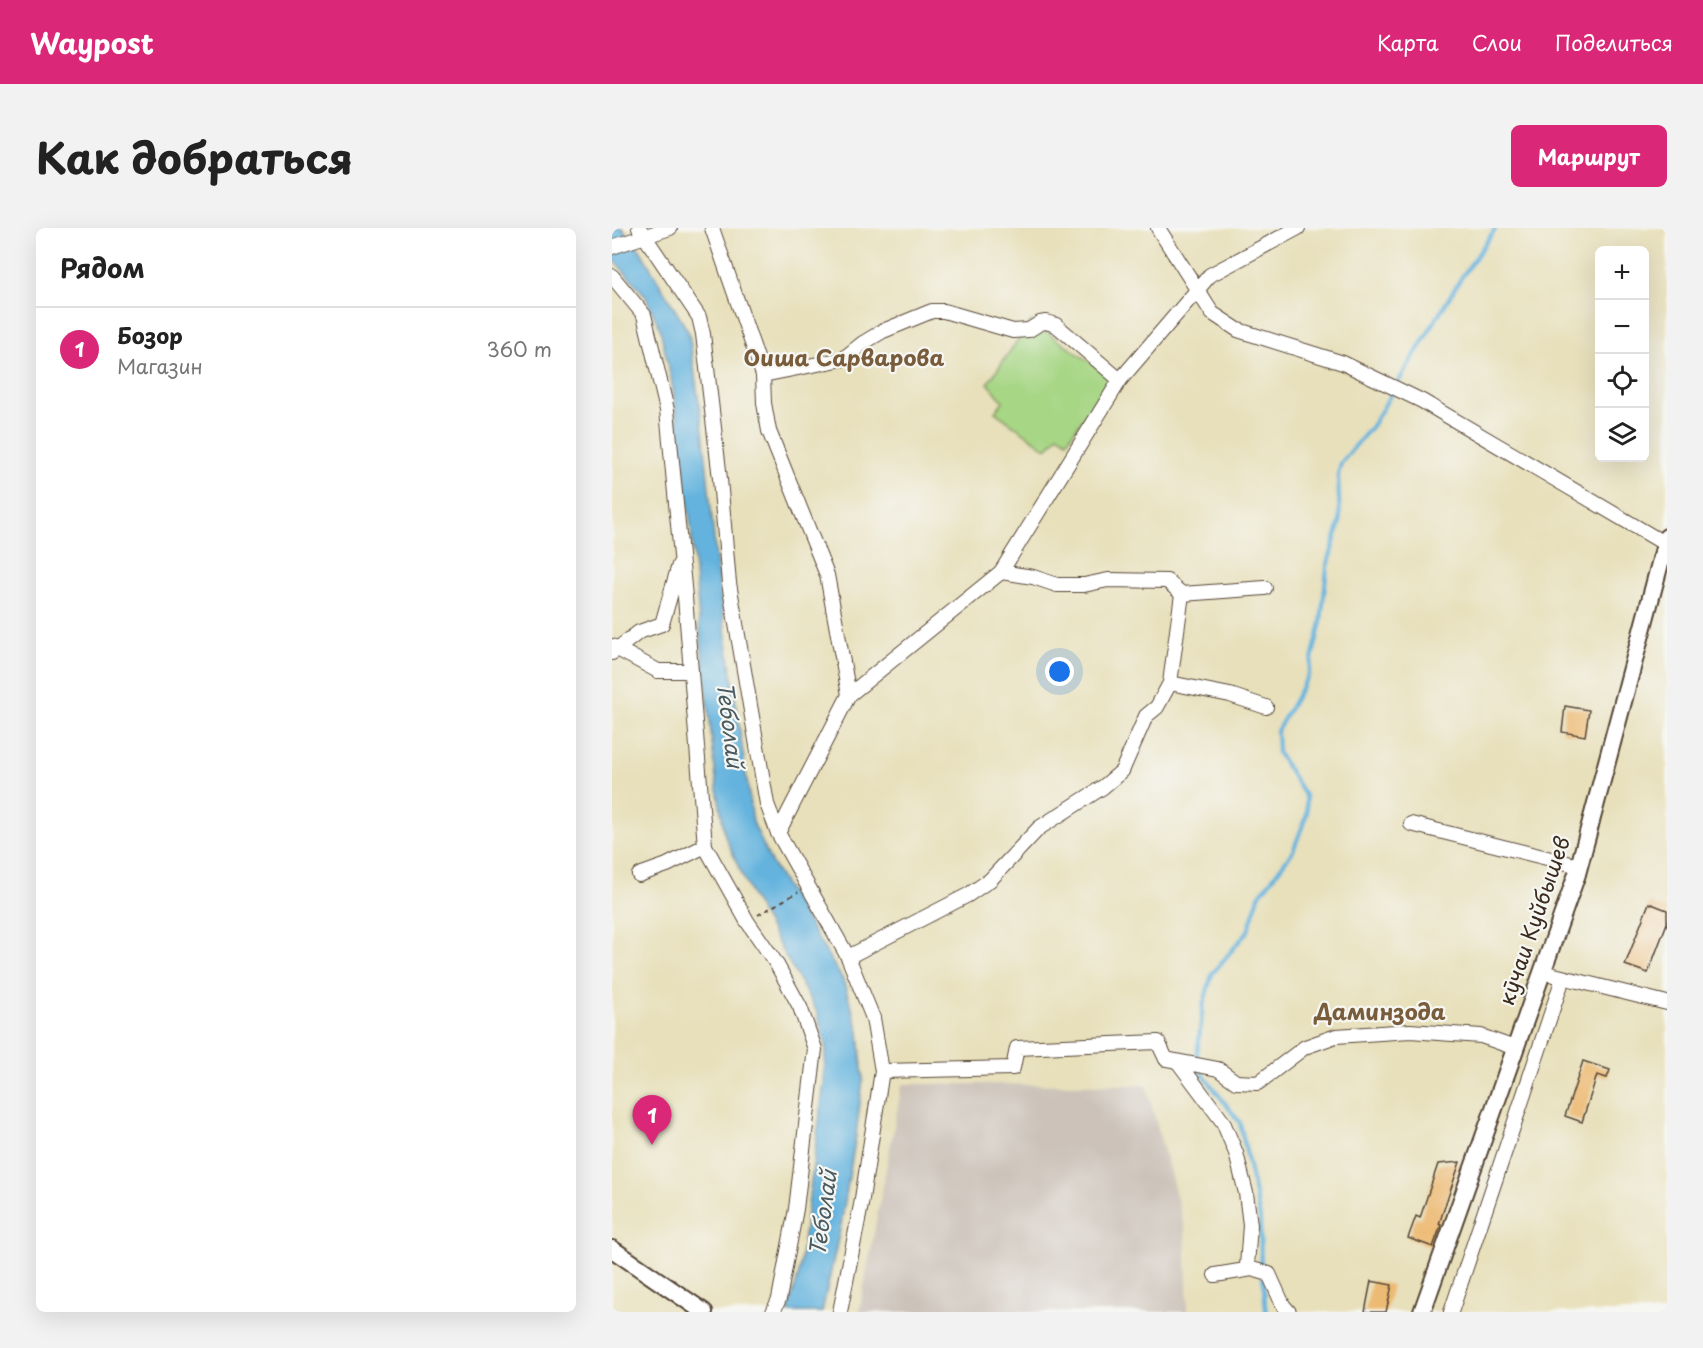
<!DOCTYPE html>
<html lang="ru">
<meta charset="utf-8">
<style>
:root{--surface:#fff;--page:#f2f2f2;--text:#222;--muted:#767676;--line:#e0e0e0;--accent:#db2777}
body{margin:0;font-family:"Playpen Sans",sans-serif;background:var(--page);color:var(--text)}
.controls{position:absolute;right:18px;top:18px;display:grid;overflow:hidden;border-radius:9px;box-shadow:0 6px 24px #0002}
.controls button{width:54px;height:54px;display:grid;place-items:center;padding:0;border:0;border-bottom:2px solid var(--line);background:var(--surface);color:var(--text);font:30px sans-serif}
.you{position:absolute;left:448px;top:444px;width:21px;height:21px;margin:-15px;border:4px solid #fff;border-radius:50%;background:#1a73e8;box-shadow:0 0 0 9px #1a73e833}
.badge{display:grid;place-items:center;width:39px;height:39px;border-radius:50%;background:var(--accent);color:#fff;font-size:20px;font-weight:700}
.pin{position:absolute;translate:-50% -50px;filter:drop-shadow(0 2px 3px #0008)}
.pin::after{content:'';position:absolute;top:32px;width:21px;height:18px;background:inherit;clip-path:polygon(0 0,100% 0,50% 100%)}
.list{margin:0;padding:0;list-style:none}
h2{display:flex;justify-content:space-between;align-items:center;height:78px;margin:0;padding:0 24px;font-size:26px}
h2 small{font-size:20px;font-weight:400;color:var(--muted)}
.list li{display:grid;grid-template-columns:39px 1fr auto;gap:18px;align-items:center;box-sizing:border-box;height:84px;padding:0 24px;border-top:2px solid var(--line)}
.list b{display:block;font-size:22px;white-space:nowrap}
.list p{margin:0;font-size:20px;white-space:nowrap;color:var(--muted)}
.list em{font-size:20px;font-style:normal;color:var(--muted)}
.icon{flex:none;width:33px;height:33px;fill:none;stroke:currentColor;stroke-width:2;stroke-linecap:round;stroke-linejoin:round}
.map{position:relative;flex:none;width:1055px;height:1084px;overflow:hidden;border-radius:9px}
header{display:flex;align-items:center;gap:36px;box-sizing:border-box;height:84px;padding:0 30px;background:var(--accent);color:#fff}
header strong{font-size:28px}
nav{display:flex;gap:33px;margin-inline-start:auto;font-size:21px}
.intro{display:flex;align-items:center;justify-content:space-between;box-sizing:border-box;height:144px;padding:0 36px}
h1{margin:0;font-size:42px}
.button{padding:15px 27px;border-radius:9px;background:var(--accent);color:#fff;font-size:21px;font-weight:700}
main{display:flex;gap:36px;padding:0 36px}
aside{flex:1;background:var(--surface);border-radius:9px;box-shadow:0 6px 24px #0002}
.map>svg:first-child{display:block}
.industrial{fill:#ccc2b9}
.green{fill:#a7d685;stroke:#718052;stroke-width:1.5}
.water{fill:#64b3de;stroke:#506e7e;stroke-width:1.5}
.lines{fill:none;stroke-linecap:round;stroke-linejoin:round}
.stream{stroke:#64b3de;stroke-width:4}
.building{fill:#edba73}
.minor-casing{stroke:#554536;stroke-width:16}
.major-casing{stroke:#554536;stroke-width:20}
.path{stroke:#554536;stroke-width:2;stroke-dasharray:4.5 4.5;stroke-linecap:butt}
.minor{stroke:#fff;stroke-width:14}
.major{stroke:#fff;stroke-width:16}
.labels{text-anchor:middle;stroke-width:4.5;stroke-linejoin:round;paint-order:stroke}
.street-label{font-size:21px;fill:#3b2a1e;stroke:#f6f6f2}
.neighbourhood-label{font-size:22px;font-weight:bold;fill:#795c3c;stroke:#f6f6f2}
.water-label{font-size:22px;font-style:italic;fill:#495a61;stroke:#f6f6f2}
</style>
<header>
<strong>Waypost</strong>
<nav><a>Карта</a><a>Слои</a><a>Поделиться</a></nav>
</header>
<div class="intro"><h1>Как добраться</h1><a class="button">Маршрут</a></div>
<main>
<aside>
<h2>Рядом<small></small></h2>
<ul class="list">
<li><span class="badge">1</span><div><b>Бозор</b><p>Магазин</p></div><em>360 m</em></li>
</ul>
</aside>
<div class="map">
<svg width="1055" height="1084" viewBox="0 0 1055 1084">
<rect width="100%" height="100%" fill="#f6f6f2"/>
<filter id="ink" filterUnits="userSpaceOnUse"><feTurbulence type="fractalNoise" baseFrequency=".0167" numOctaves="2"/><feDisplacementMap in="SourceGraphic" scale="12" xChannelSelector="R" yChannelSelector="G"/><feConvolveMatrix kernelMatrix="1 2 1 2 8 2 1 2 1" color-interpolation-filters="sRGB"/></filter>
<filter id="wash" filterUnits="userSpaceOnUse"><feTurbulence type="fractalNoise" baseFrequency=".008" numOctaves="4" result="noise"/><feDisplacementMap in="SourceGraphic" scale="24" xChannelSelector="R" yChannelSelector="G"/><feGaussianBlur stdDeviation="1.35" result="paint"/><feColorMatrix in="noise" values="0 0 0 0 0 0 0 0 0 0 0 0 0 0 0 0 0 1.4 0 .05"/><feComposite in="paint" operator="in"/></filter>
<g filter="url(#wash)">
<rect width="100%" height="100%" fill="#e8e0bb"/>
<path class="industrial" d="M290,856L534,857L573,1000L576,1084H247Z"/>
<path class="green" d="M419,93L500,150L455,213L446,207L435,221L383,184L391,173L376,155Z"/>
<path class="water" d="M0,0H10L28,22L77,105L92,210L106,351L141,594L159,634L231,752L247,803L251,851L244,907L229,997L210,1084H176L187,1045L212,855L214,818L205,784L140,669L113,608L105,560L88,404L79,298L60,155L48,101L33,67L0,30Z"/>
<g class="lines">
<g class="stream">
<path d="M785,156L849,50L884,0"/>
<path d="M584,834L591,778L600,746L636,703L647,668L681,623L695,586L694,569L666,525L665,503L696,448L709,394L715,339L728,294L726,247L729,235L760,198L781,163"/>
<path d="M587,841L628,895L648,990L649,1037"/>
<path d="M651,1050L654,1084"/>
</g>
</g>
<g id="blocks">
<g class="building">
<path d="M953,478L977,482L973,508L950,504Z"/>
<path d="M1037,675L1055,682V695L1036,745L1013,737Z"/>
<path d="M971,833L998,842L995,850L985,847L970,894L953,888Z"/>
<path d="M848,934L827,996L829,997L821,1019L796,1010L804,988L808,990L826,936Z"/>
<path d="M759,1053L780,1057L774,1084H753Z"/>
</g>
</g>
</g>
<g filter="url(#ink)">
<use href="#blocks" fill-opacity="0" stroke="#554536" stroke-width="1.5"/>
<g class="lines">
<g class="minor-casing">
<g id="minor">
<path d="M27,0L87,89L91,106L108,251L117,355L155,576L166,605"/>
<path d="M100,0L151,147L152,175L157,203L215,347L237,467L166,605L236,729L261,790L270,843L249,977L228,1084"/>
<path d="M546,0L600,85L626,102L731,135L810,173L1055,317"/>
<path d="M0,19L58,0"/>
<path d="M0,48L32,87L55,182L73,369L93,618L135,693L164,735L188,779L203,821L184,981L167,1071L161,1084"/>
<path d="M151,147L231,131L251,115L271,103L320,83H332L401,103L417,102L428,95L434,94L444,97L508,152"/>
<path d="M389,344L421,349L445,357H472L496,352L555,353L570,366L653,360"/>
<path d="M0,418L46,443H79"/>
<path d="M0,425L27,404L50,396L67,337"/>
<path d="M558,455L618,467L654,479"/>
<path d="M237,467L389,344L508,152L598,47L686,0"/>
<path d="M799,596L967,638"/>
<path d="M27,647L55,637L93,618"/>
<path d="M236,729L356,667L378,652L427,600L491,559L510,543L534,488L545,479L558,455L570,366"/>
<path d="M930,744L1055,775"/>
<path d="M566,834L611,894L624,925L634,965L638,997L635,1038L640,1041L657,1046L671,1077L677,1084"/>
<path d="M270,843L401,840L405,820L546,814L554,831L606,841L624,854L646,855L693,819L724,808L798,803L869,808L903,820"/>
<path d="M603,1047L640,1041"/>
<path d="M839,1084L951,750"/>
</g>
</g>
<g class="major-casing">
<g id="major">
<path d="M0,1021L92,1084"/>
<path d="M810,1084L965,646L1055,309"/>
</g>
</g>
<path class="path" d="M146,687L186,664"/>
<use href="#minor" class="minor"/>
<use href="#major" class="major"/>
</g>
</g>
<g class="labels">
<g class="street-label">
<text transform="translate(923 693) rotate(-71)" y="7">кӯчаи Куйбышев</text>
</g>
<g class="neighbourhood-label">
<text x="232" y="138">Оиша Сарварова</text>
<text x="768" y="792">Даминзода</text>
</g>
<g class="water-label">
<text transform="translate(118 497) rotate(83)" y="8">Теболай</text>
<text transform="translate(211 985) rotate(-82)" y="8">Теболай</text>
</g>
</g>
</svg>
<div class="controls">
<button>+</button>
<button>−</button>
<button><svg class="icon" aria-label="locate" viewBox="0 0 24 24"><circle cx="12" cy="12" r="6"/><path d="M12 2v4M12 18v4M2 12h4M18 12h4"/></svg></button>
<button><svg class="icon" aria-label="layers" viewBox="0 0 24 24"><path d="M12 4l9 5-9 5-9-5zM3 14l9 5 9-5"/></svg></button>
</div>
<div class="you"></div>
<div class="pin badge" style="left:40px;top:917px">1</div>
</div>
</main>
